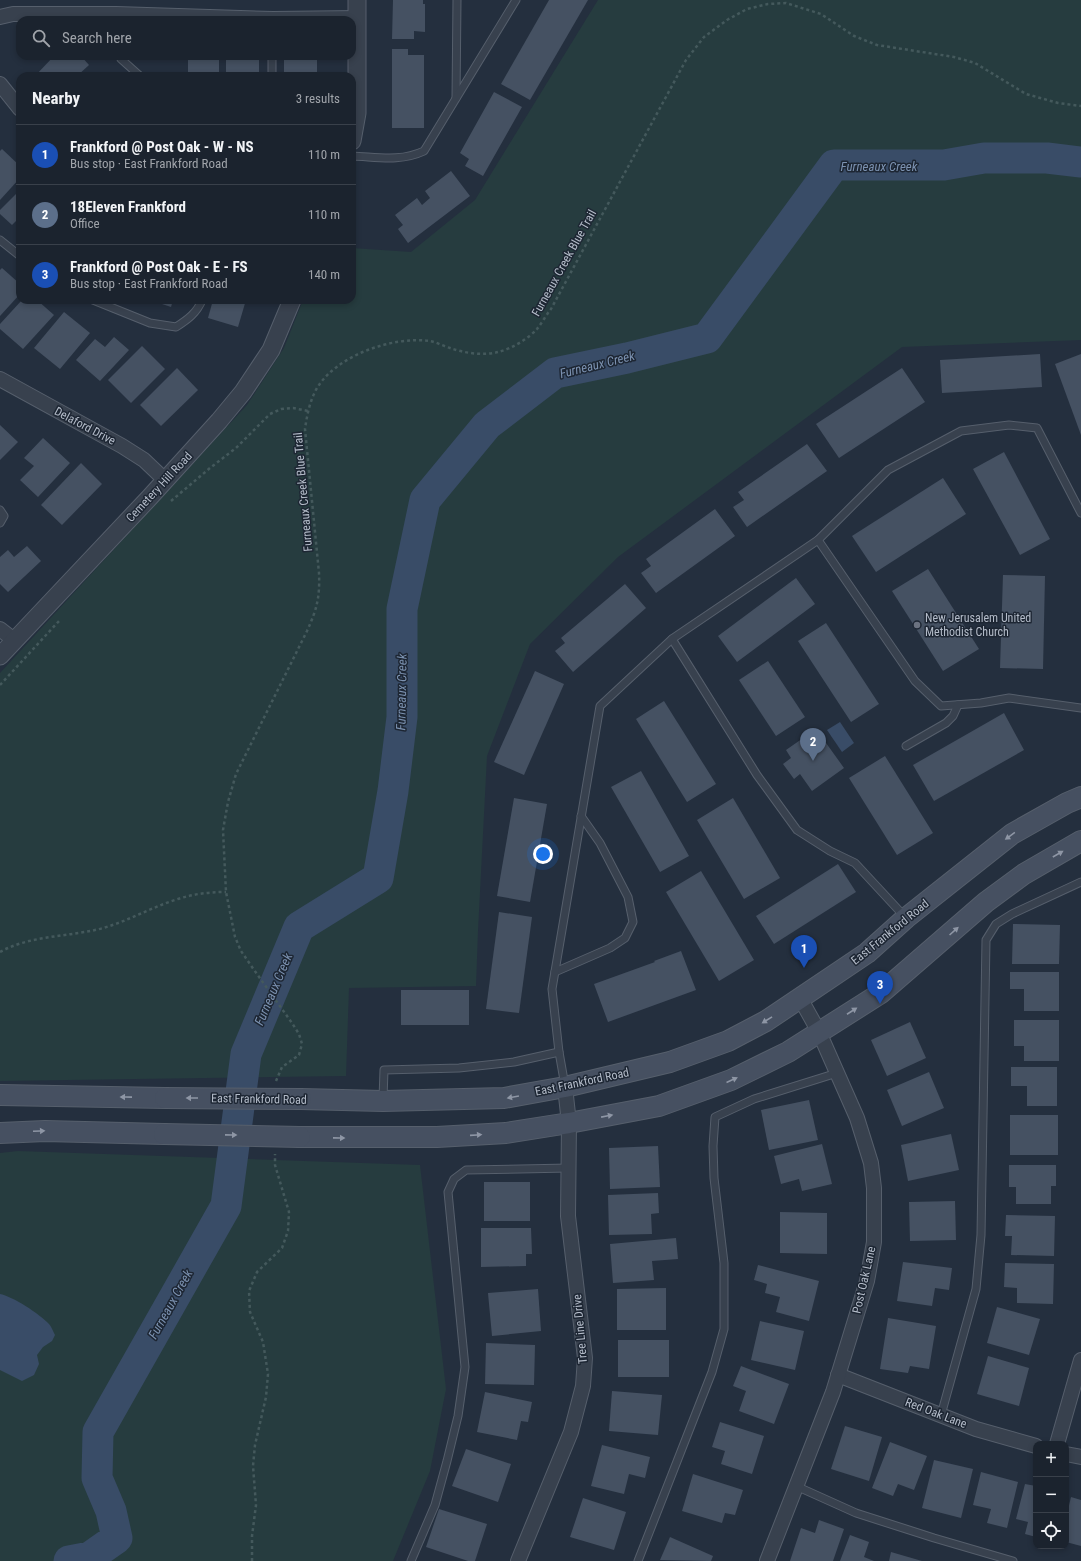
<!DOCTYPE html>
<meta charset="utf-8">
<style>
:root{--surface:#1b232e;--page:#242b36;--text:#f1f3f6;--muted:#a0a4aa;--line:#39404a;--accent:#8ab4f8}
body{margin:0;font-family:"Roboto Condensed",sans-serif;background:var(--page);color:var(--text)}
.controls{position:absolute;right:12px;bottom:12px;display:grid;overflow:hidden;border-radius:8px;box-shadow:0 2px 6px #0003}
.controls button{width:36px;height:36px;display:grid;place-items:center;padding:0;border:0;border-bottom:1px solid var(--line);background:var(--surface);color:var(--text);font:20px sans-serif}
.you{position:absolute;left:543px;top:854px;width:14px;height:14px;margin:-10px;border:3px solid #fff;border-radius:50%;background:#1a73e8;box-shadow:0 0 0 6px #1a73e833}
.badge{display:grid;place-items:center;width:26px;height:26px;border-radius:50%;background:var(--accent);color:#fff;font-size:13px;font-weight:700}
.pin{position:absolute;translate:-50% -33px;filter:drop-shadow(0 1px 2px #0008)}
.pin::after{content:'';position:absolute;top:21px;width:14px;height:12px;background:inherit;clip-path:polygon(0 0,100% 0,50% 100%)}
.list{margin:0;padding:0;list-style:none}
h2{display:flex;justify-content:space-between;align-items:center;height:52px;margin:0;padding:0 16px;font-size:17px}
h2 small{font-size:13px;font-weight:400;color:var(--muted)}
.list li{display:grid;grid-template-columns:26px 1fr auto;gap:12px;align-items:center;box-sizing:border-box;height:60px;padding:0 16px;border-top:1px solid var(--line)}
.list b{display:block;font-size:15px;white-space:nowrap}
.list p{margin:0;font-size:13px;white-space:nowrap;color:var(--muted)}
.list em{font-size:13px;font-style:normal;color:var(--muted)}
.icon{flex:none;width:22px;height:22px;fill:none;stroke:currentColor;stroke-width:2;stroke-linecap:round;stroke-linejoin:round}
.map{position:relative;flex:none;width:1081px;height:1561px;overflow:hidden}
.search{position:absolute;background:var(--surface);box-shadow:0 2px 6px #0003;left:16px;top:16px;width:340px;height:44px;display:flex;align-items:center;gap:10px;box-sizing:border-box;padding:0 14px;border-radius:12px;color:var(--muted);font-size:15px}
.panel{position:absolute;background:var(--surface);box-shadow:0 2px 6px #0003;left:16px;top:72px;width:340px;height:232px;border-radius:12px}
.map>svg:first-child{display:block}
.green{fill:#263c3f}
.water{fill:#394c67}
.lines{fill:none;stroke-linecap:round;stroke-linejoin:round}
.river{stroke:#394c67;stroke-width:31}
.building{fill:#455162}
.service-casing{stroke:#565f6c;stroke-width:9}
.minor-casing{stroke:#565f6c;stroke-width:16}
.tertiary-casing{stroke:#565f6c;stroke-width:19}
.secondary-casing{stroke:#565f6c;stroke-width:22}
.path{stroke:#44595c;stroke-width:2.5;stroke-dasharray:3 3;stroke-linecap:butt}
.service{stroke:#38414e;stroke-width:7}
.minor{stroke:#38414e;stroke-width:14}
.tertiary{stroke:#38414e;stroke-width:17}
.secondary{stroke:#465061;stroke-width:20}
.secondary-bridge-casing{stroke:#565f6c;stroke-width:22;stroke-linecap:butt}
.secondary-bridge{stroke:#465061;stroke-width:20}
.oneway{fill:#8e96a5}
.worship-dot{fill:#6b7280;stroke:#1d2633;stroke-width:1.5}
.labels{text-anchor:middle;stroke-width:3;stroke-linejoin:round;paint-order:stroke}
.street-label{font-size:12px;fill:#b4bcc9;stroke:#1d2633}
.poi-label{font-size:12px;fill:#b4bcc9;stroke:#1d2633;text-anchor:start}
.water-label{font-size:13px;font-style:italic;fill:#7c92b1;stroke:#1d2633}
</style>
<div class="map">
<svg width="1081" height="1561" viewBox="0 0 1081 1561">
<rect width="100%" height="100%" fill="#242f3e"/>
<g class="green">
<path d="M598,0H1081V340L902,347L618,557L530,644L487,756L478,931L476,986L349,988L346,1076L0,1081V673L247,405L284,348L303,300H352V248L411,252L475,200Z"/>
<path d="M18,1151L420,1165L446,1389L430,1471L393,1561H0V1153Z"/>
</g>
<g class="water">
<path d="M840,722L854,743L842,752L827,730Z"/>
<path d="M0,1294C12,1296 40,1314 49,1324C51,1326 53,1331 55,1335L52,1341L43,1347L37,1355L39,1364L34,1375L22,1381L0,1370Z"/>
</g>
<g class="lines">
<path class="river" d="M69,1561L90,1557L117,1538L111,1511L97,1478L98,1432L226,1206L246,1054L299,927L378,878L393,791L402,717V609L425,500L487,425L555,373L627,358L707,338L834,165H944L984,158H1047L1081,162"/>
</g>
<g class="building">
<path d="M393,0H423V4H425V32L414,31V39H392Z"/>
<path d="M549,0H588L530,100L501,84Z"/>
<path d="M392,49H408V55H424V128H392Z"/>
<path d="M54,56H81L89,65L77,76H35Z"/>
<rect x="188" y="56" width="31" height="20"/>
<rect x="226" y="56" width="33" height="20"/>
<rect x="284" y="56" width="33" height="20"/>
<path d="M494,92L522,107L483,176L465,166L469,159L460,153Z"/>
<path d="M2,149L20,166V178L0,200V151Z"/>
<path d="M451,171L470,196L408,243L398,229L403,225L395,215L417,198L422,205L430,198L425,191Z"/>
<path d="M20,190V217L12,225L0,214V210Z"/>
<path d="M2,268L20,284V294L0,316V270Z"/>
<path d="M22,300H37L54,315L23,349L0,329V324Z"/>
<path d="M156,300H173L171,307L156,302Z"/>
<path d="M213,300H246L238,327L208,318Z"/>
<path d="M64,312L90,333L60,369L34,348Z"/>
<path d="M114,337L129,350L100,381L76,360L95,339L105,347Z"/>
<path d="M142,346L165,369L131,403L108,380Z"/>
<path d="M1040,354L1042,387L942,393L940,360Z"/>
<path d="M1081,354V435L1055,364Z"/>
<path d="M177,368L198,390L161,426L140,405Z"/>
<path d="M902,368L925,402L839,458L816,424Z"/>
<path d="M0,425L18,442L0,460Z"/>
<path d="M43,438L70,463L38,497L20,480L34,466L24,458Z"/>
<path d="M807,444L827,471L747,527L733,507L744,500L738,492Z"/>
<path d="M1004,452L1050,539L1020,555L973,469Z"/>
<path d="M81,463L102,484L62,525L41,505Z"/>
<path d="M943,478L966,514L876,572L852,536Z"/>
<path d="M715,509L735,536L656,593L641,573L651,566L646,559Z"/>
<path d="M27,546L41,561L8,592L0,584V557L8,550L14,557Z"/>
<path d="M928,569L979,649L943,671L892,591Z"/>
<path d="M1003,575L1045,576L1043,669L1000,668Z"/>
<path d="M796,578L815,604L737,662L718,636Z"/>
<path d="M625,584L646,608L573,672L555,651L565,643L561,638Z"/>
<path d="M826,623L879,704L851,722L798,641Z"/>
<path d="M768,661L805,717L776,736L739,680Z"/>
<path d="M535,671L564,684L524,775L494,762Z"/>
<path d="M664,701L716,784L687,802L636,719Z"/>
<path d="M1004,713L1024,750L934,801L913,765Z"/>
<path d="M816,729L844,768L812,791L800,774L794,779L783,764L791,758L786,750Z"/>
<path d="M885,756L933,833L897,855L849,778Z"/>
<path d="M641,771L689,856L660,872L611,787Z"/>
<path d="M514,798L547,804L530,902L497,896Z"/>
<path d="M733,798L780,878L744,899L697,820Z"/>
<path d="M838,864L856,892L774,944L756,916Z"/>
<path d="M701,871L754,960L719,981L666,892Z"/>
<path d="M499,912L532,917L519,1013L486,1009Z"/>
<path d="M1013,924L1060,925L1059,964H1012Z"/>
<path d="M681,951L696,990L608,1022L594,984L655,962L654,961Z"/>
<path d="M1010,972H1059V1011H1024V989H1010Z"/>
<rect x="401" y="990" width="68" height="35"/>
<path d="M1014,1020H1059V1061H1024V1046H1014Z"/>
<path d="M910,1022L926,1058L887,1076L871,1040Z"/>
<path d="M1011,1067H1057V1106H1027V1086H1011Z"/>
<path d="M929,1072L944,1108L902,1126L887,1090Z"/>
<path d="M809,1100L818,1140L769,1150L761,1110Z"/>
<rect x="1010" y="1115" width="48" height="40"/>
<path d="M951,1134L959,1170L908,1181L901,1145Z"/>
<path d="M822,1144L832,1184L802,1191L799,1179L781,1184L774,1156Z"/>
<path d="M658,1146L660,1187L610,1189L609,1148Z"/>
<path d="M1009,1165H1056V1186H1051V1204H1016V1187H1009Z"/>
<rect x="484" y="1182" width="46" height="39"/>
<path d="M658,1193L659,1213L651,1214L652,1234L609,1235L608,1195Z"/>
<path d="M955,1201L956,1240L910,1241L909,1202Z"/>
<path d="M780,1212L827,1213V1254L780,1253Z"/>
<path d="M1006,1215L1055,1216L1054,1256L1011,1255L1012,1236H1005Z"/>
<path d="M481,1228H531L532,1254H526V1266L481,1267Z"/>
<path d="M676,1238L678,1259L652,1261L654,1280L613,1283L610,1244Z"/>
<path d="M903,1262L952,1268L949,1290L935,1288L932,1306L897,1301Z"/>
<path d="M1005,1263L1054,1264L1053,1304L1017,1303V1288L1004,1287Z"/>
<path d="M758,1265L819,1281L809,1321L776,1312L780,1297L765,1293L767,1284L754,1280Z"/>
<path d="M666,1288V1330H617V1289Z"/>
<path d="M538,1289L541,1331L492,1336L488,1293Z"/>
<path d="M997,1307L1040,1319L1029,1355L987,1343Z"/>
<path d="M888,1318L936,1326L929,1369L910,1366L908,1373L880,1369Z"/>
<path d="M760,1321L804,1331L795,1370L751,1360Z"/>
<rect x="618" y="1340" width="51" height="37"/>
<path d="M486,1343L535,1345L534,1385L485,1384Z"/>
<path d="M988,1356L1029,1368L1019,1406L977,1394Z"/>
<path d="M741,1366L789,1384L774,1424L739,1411L746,1391L733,1386Z"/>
<path d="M612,1391L662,1395L658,1435L609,1431Z"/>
<path d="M485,1392L532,1402L528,1422L521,1421L517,1440L477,1432Z"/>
<path d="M720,1422L764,1436L752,1474L721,1464L725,1451L712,1447Z"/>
<path d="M845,1426L882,1437L869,1481L831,1469Z"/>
<path d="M890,1442L927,1456L914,1490L898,1484L893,1496L872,1488Z"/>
<path d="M602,1445L650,1457L645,1478L629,1474L624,1494L591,1486Z"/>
<path d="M466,1449L511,1464L498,1502L452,1486Z"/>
<path d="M934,1460L973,1469L961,1518L922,1508Z"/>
<path d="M981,1472L1018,1482L1007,1528L987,1523L991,1509L973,1505Z"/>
<path d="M693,1474L743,1490L735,1515L725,1513L722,1523L682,1511Z"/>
<path d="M1025,1484L1036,1486V1537L1025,1534L1028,1522L1016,1519Z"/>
<path d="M1071,1497L1081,1500V1546L1066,1542V1518Z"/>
<path d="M583,1498L626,1512L614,1550L570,1537Z"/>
<path d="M439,1509L487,1524L475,1561H468L426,1547Z"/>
<path d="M819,1520L844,1529L833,1561H790L801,1528L815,1533Z"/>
<path d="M850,1535L869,1542L864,1557L874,1561H840Z"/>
<path d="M670,1537L713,1556L711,1561L660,1560Z"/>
<path d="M891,1552L922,1561H889Z"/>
</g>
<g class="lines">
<g class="service-casing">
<g id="service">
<path d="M120,56L121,59L140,76"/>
<path d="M272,76V56"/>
<path d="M456,98L457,0"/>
<path d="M352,156C378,157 400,162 424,151L516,0"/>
<path d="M0,240L20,256"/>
<path d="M93,300L150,323L176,327C187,320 197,313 202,300"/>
<path d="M0,510L4,516L0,523"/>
<path d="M818,540L915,681L941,706L981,703L1009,698L1081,708"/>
<path d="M672,639L757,775L797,830L830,851L855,863L905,917"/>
<path d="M906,746L946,723L953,716L958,705"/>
<path d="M555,972L610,948L625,938L633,922L628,897L600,843L581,816"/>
<path d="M565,1086L559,1052L552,989L600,706L672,639L818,540L888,470L961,431L1009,425L1037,428L1081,513"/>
<path d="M383,1099L384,1070L459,1068L514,1062L559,1052"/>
<path d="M941,1415L976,1289L981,1235L986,940L996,924L1012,914L1081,882"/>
<path d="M796,1486L856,1513L934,1538L1013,1561"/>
<path d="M411,1561L435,1505L447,1461L458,1416L465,1367L448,1192L454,1179L466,1170L569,1168"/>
<path d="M638,1561L712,1372L724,1329V1263L714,1178L713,1146L715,1117L754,1099L837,1073"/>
</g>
</g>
<g class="minor-casing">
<g id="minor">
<path d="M0,17L13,14H116L273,19L357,18"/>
<path d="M0,84L20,109"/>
<path d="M0,379L122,446L144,460L165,480"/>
<path d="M0,629L14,640"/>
<path d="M838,1375L976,1429L1036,1446"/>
<path d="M1057,1444L1081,1360"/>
<path d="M1066,1454L1081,1457"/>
<path d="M518,1561L571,1432L583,1386L585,1358L568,1216L569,1123L565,1087"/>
<path d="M767,1561L833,1392L867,1281L874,1242V1188L871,1163L857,1118L819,1032L800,998"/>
</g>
</g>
<g class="tertiary-casing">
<g id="tertiary">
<path d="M352,141L357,113V0"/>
<path d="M0,656L150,497L219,421L243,392L271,350L292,300"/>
</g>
</g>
<g class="secondary-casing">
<g id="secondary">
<path d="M0,1095L165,1098"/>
<path d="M301,1099L383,1101L504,1098L565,1087L670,1062L728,1041L766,1021L867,953L906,918L1012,834L1067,803L1081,797"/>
<path d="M0,1133L45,1131L164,1134"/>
<path d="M300,1137H437L506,1133L569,1123L659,1106L731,1080L788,1052L881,993L986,902L1024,874L1081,841"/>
</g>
</g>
<g class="path">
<path d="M171,501L210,468L236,448L270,414L281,409L293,408L308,411"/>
<path d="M0,685L59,621"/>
<path d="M0,952C29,936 63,937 95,930C123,924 147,909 175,900C192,894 208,892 226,892"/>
<path d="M276,1081L282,1067L299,1055L302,1044L299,1034L292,1023L252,967L241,951L235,937L226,892L223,830L228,802L236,774L307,631C317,609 320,597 319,573L305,429C307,415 310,400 317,388C337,355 393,336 430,341C436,342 443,346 450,348C464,353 483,356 498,352C511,349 528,339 537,329C542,323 546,315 551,309L686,60L704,37L727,20L747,9L768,4L786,3L821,14L854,36L877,45L954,57L975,63L1026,94L1058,103L1081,106"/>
<path d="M252,1561V1536L256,1505L253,1466L255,1445L266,1397L268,1374L263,1342L250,1312L249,1291L257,1272L282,1248L288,1231L289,1212L275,1165V1154"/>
</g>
<use href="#service" class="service"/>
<use href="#minor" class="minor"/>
<use href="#tertiary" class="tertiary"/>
<use href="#secondary" class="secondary"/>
<g class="secondary-bridge-casing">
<g id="secondary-bridge">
<path d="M165,1098L301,1099"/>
<path d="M164,1134L300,1137"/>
</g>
</g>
<use href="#secondary-bridge" class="secondary-bridge"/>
</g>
<defs><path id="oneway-solid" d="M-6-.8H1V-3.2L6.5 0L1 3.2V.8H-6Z"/></defs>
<g class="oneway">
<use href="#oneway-solid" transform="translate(1010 836) rotate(144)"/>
<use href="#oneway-solid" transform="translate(1058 854) rotate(-30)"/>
<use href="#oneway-solid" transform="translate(954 931) rotate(-42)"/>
<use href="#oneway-solid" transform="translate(852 1011) rotate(-33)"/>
<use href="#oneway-solid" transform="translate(767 1020) rotate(148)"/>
<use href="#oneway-solid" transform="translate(732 1080) rotate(-24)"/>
<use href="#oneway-solid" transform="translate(126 1097) rotate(-179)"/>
<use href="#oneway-solid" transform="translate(513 1097) rotate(170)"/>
<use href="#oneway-solid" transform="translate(192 1098) rotate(-180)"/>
<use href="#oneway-solid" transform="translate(607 1116) rotate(-11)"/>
<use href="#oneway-solid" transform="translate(39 1131) rotate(-3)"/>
<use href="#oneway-solid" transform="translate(231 1135) rotate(1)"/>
<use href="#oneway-solid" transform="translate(476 1135) rotate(-4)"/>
<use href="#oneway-solid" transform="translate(339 1138) rotate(1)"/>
</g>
<circle class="worship-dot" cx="917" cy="625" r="4"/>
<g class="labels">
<g class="street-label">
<text transform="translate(564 263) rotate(-61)" y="4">Furneaux Creek Blue Trail</text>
<text transform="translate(85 426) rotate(28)" y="4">Delaford Drive</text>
<text transform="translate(159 487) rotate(-47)" y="4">Cemetery Hill Road</text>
<text transform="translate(303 492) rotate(-95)" y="4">Furneaux Creek Blue Trail</text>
<text transform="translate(890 932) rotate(-39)" y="4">East Frankford Road</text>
<text transform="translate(582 1082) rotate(-12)" y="4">East Frankford Road</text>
<text transform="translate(259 1099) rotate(1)" y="4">East Frankford Road</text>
<text transform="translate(864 1280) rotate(-77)" y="4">Post Oak Lane</text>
<text transform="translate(580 1329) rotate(-95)" y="4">Tree Line Drive</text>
<text transform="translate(936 1413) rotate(21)" y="4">Red Oak Lane</text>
</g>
<g class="poi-label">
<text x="925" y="622">New Jerusalem United<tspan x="925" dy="14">Methodist Church</tspan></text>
</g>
<g class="water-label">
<text x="879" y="171">Furneaux Creek</text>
<text transform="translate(597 364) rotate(-14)" y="5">Furneaux Creek</text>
<text transform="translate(401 692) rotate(-89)" y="5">Furneaux Creek</text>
<text transform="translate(273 989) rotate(-67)" y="5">Furneaux Creek</text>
<text transform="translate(170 1304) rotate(-61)" y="5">Furneaux Creek</text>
</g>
</g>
</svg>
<div class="controls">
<button>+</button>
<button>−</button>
<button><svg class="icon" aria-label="locate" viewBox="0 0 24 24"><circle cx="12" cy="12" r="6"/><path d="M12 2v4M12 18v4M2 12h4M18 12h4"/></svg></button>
</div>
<div class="you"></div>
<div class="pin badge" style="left:804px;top:968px;background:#1a4fb4">1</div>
<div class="pin badge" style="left:813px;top:761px;background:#5c6f8a">2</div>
<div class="pin badge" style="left:880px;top:1004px;background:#1a4fb4">3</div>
<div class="search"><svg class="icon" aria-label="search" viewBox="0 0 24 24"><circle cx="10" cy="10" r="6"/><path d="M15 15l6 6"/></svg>Search here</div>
<section class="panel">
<h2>Nearby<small>3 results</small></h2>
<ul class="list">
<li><span class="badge" style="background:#1a4fb4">1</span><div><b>Frankford @ Post Oak - W - NS</b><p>Bus stop · East Frankford Road</p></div><em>110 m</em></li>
<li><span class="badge" style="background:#5c6f8a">2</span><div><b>18Eleven Frankford</b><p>Office</p></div><em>110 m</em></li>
<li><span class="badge" style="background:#1a4fb4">3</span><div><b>Frankford @ Post Oak - E - FS</b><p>Bus stop · East Frankford Road</p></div><em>140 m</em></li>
</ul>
</section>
</div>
